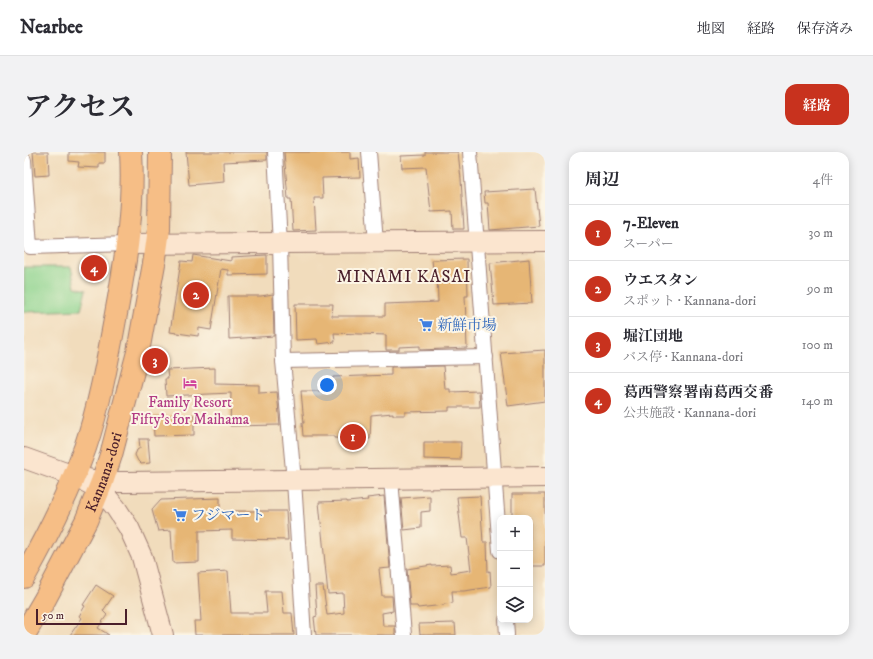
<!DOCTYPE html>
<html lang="ja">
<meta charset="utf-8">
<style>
:root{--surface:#fff;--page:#f2f2f3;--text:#2b2b33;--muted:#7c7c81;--line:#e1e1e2;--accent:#c8321e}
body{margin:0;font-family:"IM FELL DW Pica","Noto Serif JP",serif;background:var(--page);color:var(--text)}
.controls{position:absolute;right:12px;bottom:12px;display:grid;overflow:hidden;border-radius:8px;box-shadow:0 2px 10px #0003}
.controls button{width:36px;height:36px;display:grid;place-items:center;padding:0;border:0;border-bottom:1px solid var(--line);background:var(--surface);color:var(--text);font:20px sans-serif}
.scale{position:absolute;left:12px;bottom:10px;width:91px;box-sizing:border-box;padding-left:4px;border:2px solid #4a1f2b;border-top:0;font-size:11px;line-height:14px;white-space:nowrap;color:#4a1f2b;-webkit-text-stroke:3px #fcf5e5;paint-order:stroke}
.you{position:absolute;left:303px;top:233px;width:14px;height:14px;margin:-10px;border:3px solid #fff;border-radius:50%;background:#1a73e8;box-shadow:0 0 0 6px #1a73e833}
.badge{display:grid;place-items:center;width:26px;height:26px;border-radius:50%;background:var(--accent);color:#fff;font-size:13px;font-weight:700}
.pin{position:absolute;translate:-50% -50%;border:2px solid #fff;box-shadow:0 1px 4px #0006}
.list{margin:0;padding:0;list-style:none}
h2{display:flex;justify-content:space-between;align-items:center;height:52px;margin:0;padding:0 16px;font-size:17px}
h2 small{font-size:13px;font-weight:400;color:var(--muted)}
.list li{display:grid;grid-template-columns:26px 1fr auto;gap:12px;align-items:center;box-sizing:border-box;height:56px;padding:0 16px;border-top:1px solid var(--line)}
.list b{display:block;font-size:15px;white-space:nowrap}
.list p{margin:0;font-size:13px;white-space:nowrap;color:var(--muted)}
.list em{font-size:13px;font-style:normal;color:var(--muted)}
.icon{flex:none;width:22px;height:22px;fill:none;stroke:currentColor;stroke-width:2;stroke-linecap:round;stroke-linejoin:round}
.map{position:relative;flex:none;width:521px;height:483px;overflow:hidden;border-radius:12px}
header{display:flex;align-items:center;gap:24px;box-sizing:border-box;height:56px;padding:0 20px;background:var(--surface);border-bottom:1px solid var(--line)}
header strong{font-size:19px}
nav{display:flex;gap:22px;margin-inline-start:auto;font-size:14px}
.intro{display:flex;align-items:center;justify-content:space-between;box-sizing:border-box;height:96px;padding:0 24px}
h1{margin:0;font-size:28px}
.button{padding:10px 18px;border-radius:12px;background:var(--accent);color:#fff;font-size:14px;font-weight:700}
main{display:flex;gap:24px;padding:0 24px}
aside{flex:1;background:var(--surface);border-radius:12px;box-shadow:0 2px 10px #0003}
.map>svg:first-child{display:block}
.green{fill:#8cd38d;stroke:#6b795c}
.building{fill:#e6b675}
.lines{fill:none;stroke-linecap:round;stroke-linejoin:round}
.street-casing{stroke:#9e7e74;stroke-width:16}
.secondary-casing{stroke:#9e7e74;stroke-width:22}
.primary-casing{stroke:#9e7e74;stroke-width:24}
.street{stroke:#fff;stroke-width:14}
.secondary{stroke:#fbe5cf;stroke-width:20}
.primary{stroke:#f6be86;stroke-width:22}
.labels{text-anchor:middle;stroke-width:4;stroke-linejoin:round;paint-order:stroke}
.shop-label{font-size:15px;fill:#366cbe;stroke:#fcf5e5;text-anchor:start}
.hotel-label{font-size:15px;fill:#b23c85;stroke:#fcf5e5}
.street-label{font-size:15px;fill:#4a1f2b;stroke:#fcf5e5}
.quarter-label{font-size:17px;letter-spacing:1px;fill:#4a1f2b;stroke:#fcf5e5}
</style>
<header>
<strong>Nearbee</strong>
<nav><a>地図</a><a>経路</a><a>保存済み</a></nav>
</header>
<div class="intro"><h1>アクセス</h1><a class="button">経路</a></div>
<main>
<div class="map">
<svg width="521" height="483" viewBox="0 0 521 483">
<rect width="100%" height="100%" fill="#fcf5e5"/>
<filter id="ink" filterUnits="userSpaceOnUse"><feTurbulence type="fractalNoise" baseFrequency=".025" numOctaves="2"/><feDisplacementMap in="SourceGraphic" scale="8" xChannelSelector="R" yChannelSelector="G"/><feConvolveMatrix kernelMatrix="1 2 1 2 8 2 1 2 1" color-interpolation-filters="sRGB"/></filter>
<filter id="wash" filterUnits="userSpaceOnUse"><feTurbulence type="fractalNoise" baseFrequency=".012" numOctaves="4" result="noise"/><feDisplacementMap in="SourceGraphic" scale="16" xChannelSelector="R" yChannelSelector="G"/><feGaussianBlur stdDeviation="0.9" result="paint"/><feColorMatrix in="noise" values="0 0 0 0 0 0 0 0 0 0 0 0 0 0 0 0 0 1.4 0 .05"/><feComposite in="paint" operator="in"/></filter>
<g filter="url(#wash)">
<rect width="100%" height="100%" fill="#f1dcbc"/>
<path class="green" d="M0,115H47L51,135L62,138L57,158L0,160Z"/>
<g id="blocks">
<g class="building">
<path d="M9,0H24L25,23L11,24Z"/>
<path d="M45,0H81V11H75V16L54,15L55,10L45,9Z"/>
<path d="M162,0H243V8L199,10L200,30L165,33Z"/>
<path d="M260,0H326V7L335,6L336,25L298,26L299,46H290L292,78L269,79L267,47H264Z"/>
<path d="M401,0H434L437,27L440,77H429L428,59L407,60L402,15L378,16L377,4L401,3Z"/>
<path d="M511,37L515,74L466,78L464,51H461L460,40Z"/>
<path d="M169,103L207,109V105L243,103V122L204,123V118L197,117L187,178L175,176L174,184L146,180L157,109L168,110Z"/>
<path d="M443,107L444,144H441L443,196L396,198V194L375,195V198H362V183L310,181L311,190L294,192L293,187L272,188L271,152H309L308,164H361V152L414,150L413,117H409L408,108Z"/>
<path d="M505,107L508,151L470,153L466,111Z"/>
<path d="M67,109L76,110L74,123L65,121Z"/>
<path d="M249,142L250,184L205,187L204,144H237Z"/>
<path d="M521,198V249L484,254L477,201Z"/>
<path d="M419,214L421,237H426V240L455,239L456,255H425V259L381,260V263H369V261L347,263L346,287L310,286V284H279L278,271H280L277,239H309V225L367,223V215Z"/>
<path d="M191,216V232L235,233V241L253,240L256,273L206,274L207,241L142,244L141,227H144L143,218Z"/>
<path d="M170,263V283L130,284L129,264Z"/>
<path d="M115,287H124L126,311L117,312L114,309L111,303L113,298L116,296Z"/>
<path d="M400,290H437L436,308L400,307Z"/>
<path d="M488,342H521V414H506V366H488Z"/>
<path d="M360,344L366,416L355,417L358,444H368L369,459L358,461L359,474H371V483H292L290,465L293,464L291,434H299L303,463L320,461L319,441L304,442L295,350L323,349V350L344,348L343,346Z"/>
<path d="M406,344V359L397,360V376L380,378L377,346Z"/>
<path d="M456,344L459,390H463L464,420L466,419L467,435L440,439H428L429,451L420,452V453L394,456L393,454H386L383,417L408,413V414L426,413L427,421L447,418L443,386H438L433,345Z"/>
<path d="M196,346V359H262L264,388L208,387V378L175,379V410L149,411L147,378L134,379L128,358L137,348Z"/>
<path d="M204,419L207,461H243L241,439H258L260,461H268L270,483H171L170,469H177L174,421Z"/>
<path d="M72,433L89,444L79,459L83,463L74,476L85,483H46L58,466L55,464L61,454L59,453Z"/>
<path d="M431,471L432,483H396L395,472Z"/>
</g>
</g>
</g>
<g filter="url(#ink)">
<use href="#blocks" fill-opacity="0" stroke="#9e7e74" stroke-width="1"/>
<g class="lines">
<g class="street-casing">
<g id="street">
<path d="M251,0L256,92L259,209L270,329L280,483"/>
<path d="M345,0L352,91"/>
<path d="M446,0L476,399"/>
<path d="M0,8L6,95L104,92"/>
<path d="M259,209L462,205"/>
<path d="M367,327L380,483"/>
<path d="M482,468L483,483"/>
</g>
</g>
<g class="secondary-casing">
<g id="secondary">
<path d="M104,92L521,89"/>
<path d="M0,306L50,324L76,337L92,356L105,376L118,405L139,483"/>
<path d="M50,324L78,330H101L521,325"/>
</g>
</g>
<g class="primary-casing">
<g id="primary">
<path d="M0,425C23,384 45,341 61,296C77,249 85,200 94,151C103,101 110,51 107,0"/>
<path id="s1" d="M0,483L21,447L62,369L78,330L87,303L114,200L131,106L135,77L136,0"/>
</g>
</g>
<use href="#street" class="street"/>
<use href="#secondary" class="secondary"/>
<use href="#primary" class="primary"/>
</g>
</g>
<defs>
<g id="supermarket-bare" transform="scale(1.08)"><path d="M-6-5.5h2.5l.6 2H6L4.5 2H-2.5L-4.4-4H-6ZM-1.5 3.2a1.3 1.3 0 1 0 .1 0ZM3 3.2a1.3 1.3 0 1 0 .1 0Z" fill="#3f7fe0" stroke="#fcf5e5" stroke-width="2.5" paint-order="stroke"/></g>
<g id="hotel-bare" transform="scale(1.08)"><path d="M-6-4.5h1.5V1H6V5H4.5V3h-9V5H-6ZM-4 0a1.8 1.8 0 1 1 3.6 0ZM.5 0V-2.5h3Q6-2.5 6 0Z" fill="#d1479c" stroke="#fcf5e5" stroke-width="2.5" paint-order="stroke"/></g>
</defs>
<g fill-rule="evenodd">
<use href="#supermarket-bare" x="402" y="173"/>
<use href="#hotel-bare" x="166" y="231"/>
<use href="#supermarket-bare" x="156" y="363"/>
</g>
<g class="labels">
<g class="shop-label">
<text x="413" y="178">新鮮市場</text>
<text x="167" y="368">フジマート</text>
</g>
<g class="hotel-label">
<text x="166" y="255">Family Resort<tspan x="166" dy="17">Fifty's for Maihama</tspan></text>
</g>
<g class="street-label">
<text dy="5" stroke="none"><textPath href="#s1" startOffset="182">Kannana-dori</textPath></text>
</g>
<g class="quarter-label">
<text x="380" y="130">MINAMI KASAI</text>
</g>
</g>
</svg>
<div class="controls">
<button>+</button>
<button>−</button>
<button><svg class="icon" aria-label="layers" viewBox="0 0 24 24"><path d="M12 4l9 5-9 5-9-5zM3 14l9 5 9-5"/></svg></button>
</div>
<div class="scale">50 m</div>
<div class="you"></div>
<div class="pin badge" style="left:329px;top:285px">1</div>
<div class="pin badge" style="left:172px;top:143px">2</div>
<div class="pin badge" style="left:131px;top:209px">3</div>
<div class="pin badge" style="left:70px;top:116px">4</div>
</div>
<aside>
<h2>周辺<small>4件</small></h2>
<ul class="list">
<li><span class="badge">1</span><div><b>7-Eleven</b><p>スーパー</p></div><em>30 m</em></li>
<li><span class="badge">2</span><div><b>ウエスタン</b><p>スポット · Kannana-dori</p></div><em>90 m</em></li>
<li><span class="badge">3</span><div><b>堀江団地</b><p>バス停 · Kannana-dori</p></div><em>100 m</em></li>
<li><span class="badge">4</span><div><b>葛西警察署南葛西交番</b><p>公共施設 · Kannana-dori</p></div><em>140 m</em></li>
</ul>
</aside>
</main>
